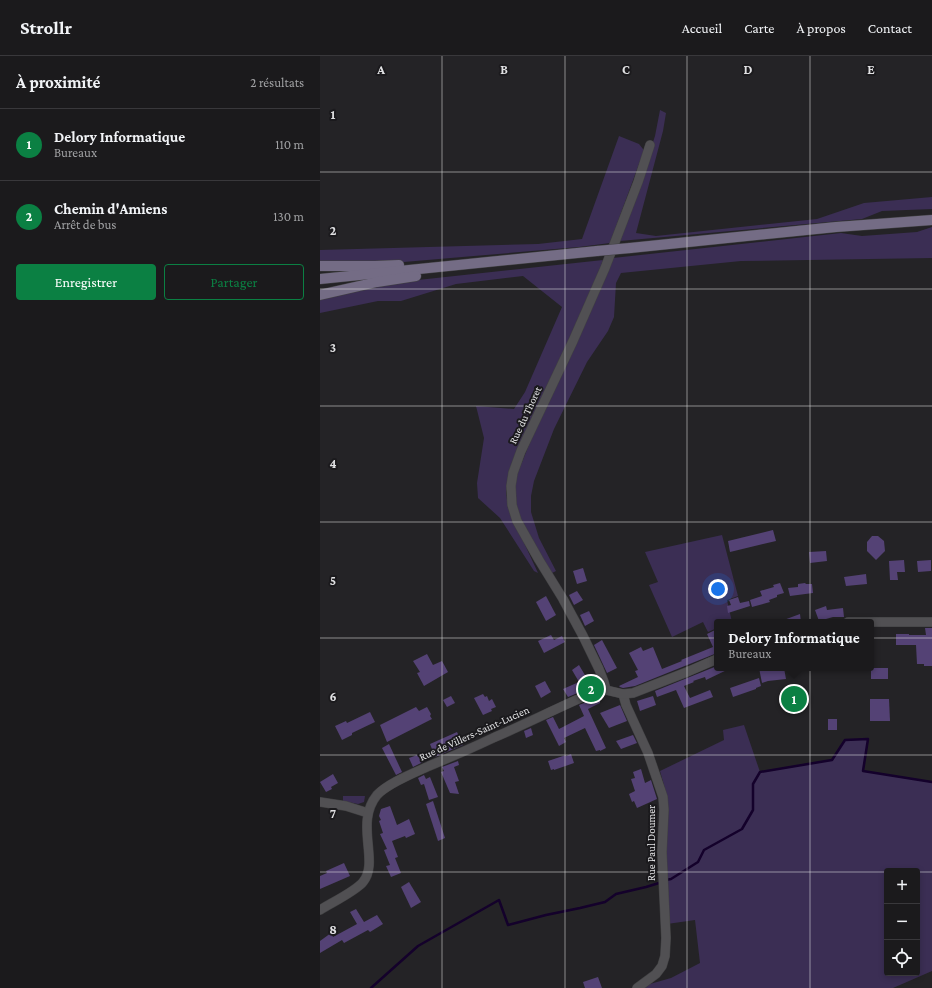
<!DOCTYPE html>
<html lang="fr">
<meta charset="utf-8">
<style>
:root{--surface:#1b1a1c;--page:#242325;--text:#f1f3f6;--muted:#a0a1a3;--line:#39383b;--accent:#0b8043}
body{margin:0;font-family:"Crimson Pro",serif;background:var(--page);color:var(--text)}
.controls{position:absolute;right:12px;bottom:12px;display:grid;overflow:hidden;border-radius:4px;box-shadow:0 2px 6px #0003}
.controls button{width:36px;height:36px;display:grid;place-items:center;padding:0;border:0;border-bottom:1px solid var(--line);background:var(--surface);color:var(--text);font:20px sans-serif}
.you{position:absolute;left:398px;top:533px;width:14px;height:14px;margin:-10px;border:3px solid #fff;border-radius:50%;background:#1a73e8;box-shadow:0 0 0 6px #1a73e833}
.badge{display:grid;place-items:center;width:26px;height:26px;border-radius:50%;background:var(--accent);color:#fff;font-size:13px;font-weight:700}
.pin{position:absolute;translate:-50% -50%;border:2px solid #fff;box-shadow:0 1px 4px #0006}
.popup{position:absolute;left:394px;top:563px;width:160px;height:52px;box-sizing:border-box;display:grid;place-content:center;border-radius:4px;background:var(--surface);filter:drop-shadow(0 1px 3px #0005);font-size:13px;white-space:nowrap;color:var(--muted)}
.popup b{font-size:15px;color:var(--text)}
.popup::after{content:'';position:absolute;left:50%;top:100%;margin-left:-8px;border:8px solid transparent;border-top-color:var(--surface)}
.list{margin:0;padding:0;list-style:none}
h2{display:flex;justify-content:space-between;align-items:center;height:52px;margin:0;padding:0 16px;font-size:17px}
h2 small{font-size:13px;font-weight:400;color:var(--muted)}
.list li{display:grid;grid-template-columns:26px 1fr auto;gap:12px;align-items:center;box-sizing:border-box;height:72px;padding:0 16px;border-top:1px solid var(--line)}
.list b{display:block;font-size:15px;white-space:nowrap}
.list p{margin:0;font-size:13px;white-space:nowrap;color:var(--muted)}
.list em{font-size:13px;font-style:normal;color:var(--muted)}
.actions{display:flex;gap:8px;padding:12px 16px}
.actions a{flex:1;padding:9px 0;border:1px solid var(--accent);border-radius:4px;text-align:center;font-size:14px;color:var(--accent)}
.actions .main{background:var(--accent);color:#fff}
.icon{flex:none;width:22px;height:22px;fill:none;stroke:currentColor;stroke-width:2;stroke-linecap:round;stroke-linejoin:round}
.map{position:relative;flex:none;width:612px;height:932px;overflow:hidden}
header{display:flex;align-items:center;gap:24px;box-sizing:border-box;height:56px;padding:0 20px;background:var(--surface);border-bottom:1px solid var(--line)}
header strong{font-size:19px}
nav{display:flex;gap:22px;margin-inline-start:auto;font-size:14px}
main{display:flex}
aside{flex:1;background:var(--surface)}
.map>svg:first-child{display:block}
.green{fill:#3b2e54;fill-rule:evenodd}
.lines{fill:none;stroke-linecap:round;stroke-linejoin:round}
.stream{stroke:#14012b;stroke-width:2.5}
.building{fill:#544275}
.street-casing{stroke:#404042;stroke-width:10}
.secondary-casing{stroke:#404042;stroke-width:11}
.street{stroke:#515053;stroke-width:9}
.secondary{stroke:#746c85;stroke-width:10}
.secondary-bridge-casing{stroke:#404042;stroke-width:11;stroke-linecap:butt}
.secondary-bridge{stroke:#746c85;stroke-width:10}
.grid{fill:none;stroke:#e1e1e3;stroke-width:1;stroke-opacity:0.55}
.labels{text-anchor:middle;stroke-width:4;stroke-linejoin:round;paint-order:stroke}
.street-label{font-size:11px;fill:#e1e1e3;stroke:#1b1a1d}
.grid-label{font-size:13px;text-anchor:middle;font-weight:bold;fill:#e1e1e3;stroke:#1b1a1d;stroke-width:4;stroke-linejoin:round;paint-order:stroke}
</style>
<header>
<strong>Strollr</strong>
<nav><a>Accueil</a><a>Carte</a><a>À propos</a><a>Contact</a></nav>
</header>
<main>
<aside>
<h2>À proximité<small>2 résultats</small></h2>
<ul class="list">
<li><span class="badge">1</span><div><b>Delory Informatique</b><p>Bureaux</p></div><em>110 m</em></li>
<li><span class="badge">2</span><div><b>Chemin d'Amiens</b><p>Arrêt de bus</p></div><em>130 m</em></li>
</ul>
<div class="actions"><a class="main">Enregistrer</a><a>Partager</a></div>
</aside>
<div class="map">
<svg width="612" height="932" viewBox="0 0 612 932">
<rect width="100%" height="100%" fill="#242326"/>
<g class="green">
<path d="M340,54L346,57L343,75L316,177L336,180L497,163L544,147L612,141V153L562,155L542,163L300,185L335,80Z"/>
<path d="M299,80L319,88L323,93V97L290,187L259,191L84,206H0V194L218,188L262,183Z"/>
<path d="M612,171V202L421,205L301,217L296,227L294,261L288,275L267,306L234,373L214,425L211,440V456L219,482L236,515L230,518L202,467L197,453L193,439L196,421L219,364L293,202L521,177L542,180L597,176Z"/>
<path d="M283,204L272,235L189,421L186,436L188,452L218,517L214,515L180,462L158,442L157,427L164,382L156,350L194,353L205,336L242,251L203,220L136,228L81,245H58L0,257V242L61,228Z"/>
<path d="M402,479L418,540L407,544L412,566H397V572L388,576L383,566L352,581L329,529L338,526L325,496Z"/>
<path d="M424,669L440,716L512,704L525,684L548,683L543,715L612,726V915L573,932H316L351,922L380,907L375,864L347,868V740L340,715L404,684L403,674ZM567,815H597V917H567Z"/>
<path d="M23,740H45L44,746L38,748L23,745Z"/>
</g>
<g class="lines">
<g class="stream">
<path d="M346,824L351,823L378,806L384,794L422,773L433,754V728L440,716L512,704L525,684L548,683L543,715L612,726"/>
<path d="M51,932L98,890L179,844L188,869L226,859L260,852L285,846L296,838L326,831L339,827"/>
</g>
</g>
<g class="building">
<path d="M453,474L456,485L410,496L408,485Z"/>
<path d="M552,480H558L564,485L565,495L556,504L547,495V486Z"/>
<path d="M506,495L507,505L490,507L489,496Z"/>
<path d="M584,504L585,516H577L578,524H570L569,505Z"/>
<path d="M611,504V515L598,516L597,505Z"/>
<path d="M263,512L267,525L257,528L253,515Z"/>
<path d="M546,518L547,528L526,530L524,521Z"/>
<path d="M460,527L464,537L457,539V541L449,544L450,546L432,551L430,544L442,540L440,535L454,531L453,529Z"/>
<path d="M485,527L486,528H492L493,537L470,540L468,532L478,531V528Z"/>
<path d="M257,535L263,544L254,549L249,539Z"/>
<path d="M226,540L236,559L226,565L216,546Z"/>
<path d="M418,541L420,547L429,545L430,550L408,557L407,550L411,549L409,544Z"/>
<path d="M506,550L507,554L523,552L524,561H513L499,565L495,554Z"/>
<path d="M269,555L274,565L265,570L260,559Z"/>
<path d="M480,558L481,566H461V565Z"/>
<path d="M605,572H612V610H604V608H597L596,589H576V578H589V579H606Z"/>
<path d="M397,573V597L315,630L303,632L300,631L299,630L318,621L315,615L318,614L309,597L321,591L323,595L333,591L342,613L362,605L361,604L393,591L387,578Z"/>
<path d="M231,579L234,584L242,580L245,586L224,597L218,585Z"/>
<path d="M282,584L297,612L287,617L274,589Z"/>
<path d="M107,598L113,609L122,605L128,616L104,630L97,617L100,616L93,605Z"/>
<path d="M259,609L272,631L248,641L243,633L259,626L252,614Z"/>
<path d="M397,610V612H411L386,624L385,621L373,625L374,626L364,630L370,642L390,634L393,641L364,652L356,634L337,641L335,635Z"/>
<path d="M439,612H464L466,623L448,625L442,627Z"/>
<rect x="551" y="612" width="17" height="11"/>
<path d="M439,622L441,630L436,632V633L413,641L410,632Z"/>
<path d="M225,625L231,636L221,642L215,630Z"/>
<path d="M480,636L482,646L466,650L464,639Z"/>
<path d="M163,638L165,641L167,640L169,645L172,643L176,651L171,653L172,655L163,659L154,642Z"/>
<path d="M131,640L135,647L127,651L123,644Z"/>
<path d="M333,640L336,649L320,655L317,645Z"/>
<path d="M279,641L280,644V647L268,653L286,692L280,695V694L276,695L265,672L244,682L246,686L239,690L226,664L233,661L239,673L264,660L259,649Z"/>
<path d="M550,643H569L570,665H550Z"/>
<path d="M300,649L307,665L289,672L280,657Z"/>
<path d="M96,651L99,655L107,651L111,658L110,660L112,663L67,686L60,669Z"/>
<path d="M50,656L55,666L32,677V679L22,684L15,670L26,665L27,667Z"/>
<rect x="508" y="663" width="9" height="11"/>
<path d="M211,672L213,679L206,682L204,675Z"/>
<path d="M137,676L143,689L115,701L110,688Z"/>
<path d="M313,679L317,687L301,693L296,685Z"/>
<path d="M69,688L82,716L76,719L62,692Z"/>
<path d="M100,698L103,706L93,711L89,702Z"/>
<path d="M251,698L254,707L234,714V713L231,714L228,705L246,699V700Z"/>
<path d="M138,705L139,709L134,711L139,725L135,726L139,738L130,737L121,716L124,715L122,711Z"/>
<path d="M321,713L325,727L331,724L337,743L317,752L314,745L312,746L309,738L315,735L311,723L315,722L313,716Z"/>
<path d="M13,718L18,727L11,731L12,733L6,736L0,726Z"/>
<path d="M104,719L106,723L110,721L118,741L109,744L104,728L101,729L98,722Z"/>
<path d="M113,745L125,782L118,785L106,748Z"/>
<path d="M70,750L77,769L89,763L95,778L86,782L85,780L72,785L78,801L75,802L81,817L71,821L66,810L70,809L64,794L67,793L60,778L63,777L59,765L61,764L59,760L61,753Z"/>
<path d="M24,807L30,820L0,833V820L7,817L6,815Z"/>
<path d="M89,826L101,846L91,852L81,831Z"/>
<path d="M36,853L44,866L57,859L63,868L50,876L48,874L24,887L22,884L0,897V885L11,877L13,881L37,868L30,856Z"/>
<path d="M278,921L282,932H265L263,926Z"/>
</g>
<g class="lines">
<g class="street-casing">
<g id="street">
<path d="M528,566H612"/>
<path d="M286,634L284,626L279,613L263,580L243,543L219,504L197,465L192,449L191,430L193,417L201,395L253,285L285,212L318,126L330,89"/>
<path d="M303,638L306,649L328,697L343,741L344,754L342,796L346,882L345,900L342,910L336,918L317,932"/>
<path d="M0,746L26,750L48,757"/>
<path d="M0,854C11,847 36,835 43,826C60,806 34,767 57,739C68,727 94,717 109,710C131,701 152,692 173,682C206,668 239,651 272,637L278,635L286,634L303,638L313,637L367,616L397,603"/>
</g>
</g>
<g class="secondary-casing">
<g id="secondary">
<path d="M310,192L516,171L612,164"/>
<path d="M0,210H55L79,209"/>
<path d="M0,223L277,195"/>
<path d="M0,239L57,226L96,220"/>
</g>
</g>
<use href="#street" class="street"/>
<use href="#secondary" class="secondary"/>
<g class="secondary-bridge-casing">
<path id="secondary-bridge" d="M277,195L310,192"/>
</g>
<use href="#secondary-bridge" class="secondary-bridge"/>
</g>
<path class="grid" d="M122,0V932M245,0V932M367,0V932M490,0V932M0,116H612M0,233H612M0,350H612M0,466H612M0,582H612M0,699H612M0,816H567M597,816H612"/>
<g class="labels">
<g class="street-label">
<text transform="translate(205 359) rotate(-65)" y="4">Rue du Thoret</text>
<text transform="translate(154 677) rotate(-24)" y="4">Rue de Villers-Saint-Lucien</text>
<text transform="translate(331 787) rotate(-90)" y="4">Rue Paul Doumer</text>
</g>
</g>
<g class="grid-label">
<text x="61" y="18">A</text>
<text x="184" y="18">B</text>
<text x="306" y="18">C</text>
<text x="428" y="18">D</text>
<text x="551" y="18">E</text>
<text x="13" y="63">1</text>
<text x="13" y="179">2</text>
<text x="13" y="296">3</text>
<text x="13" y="412">4</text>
<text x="13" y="529">5</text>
<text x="13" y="645">6</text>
<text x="13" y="762">7</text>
<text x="13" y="878">8</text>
</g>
</svg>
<div class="controls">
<button>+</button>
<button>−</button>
<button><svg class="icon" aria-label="locate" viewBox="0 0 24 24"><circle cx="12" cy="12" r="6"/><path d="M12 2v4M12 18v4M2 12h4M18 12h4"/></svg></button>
</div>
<div class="you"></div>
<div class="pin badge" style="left:474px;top:643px">1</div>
<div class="popup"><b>Delory Informatique</b>Bureaux</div>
<div class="pin badge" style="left:271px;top:633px">2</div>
</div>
</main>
